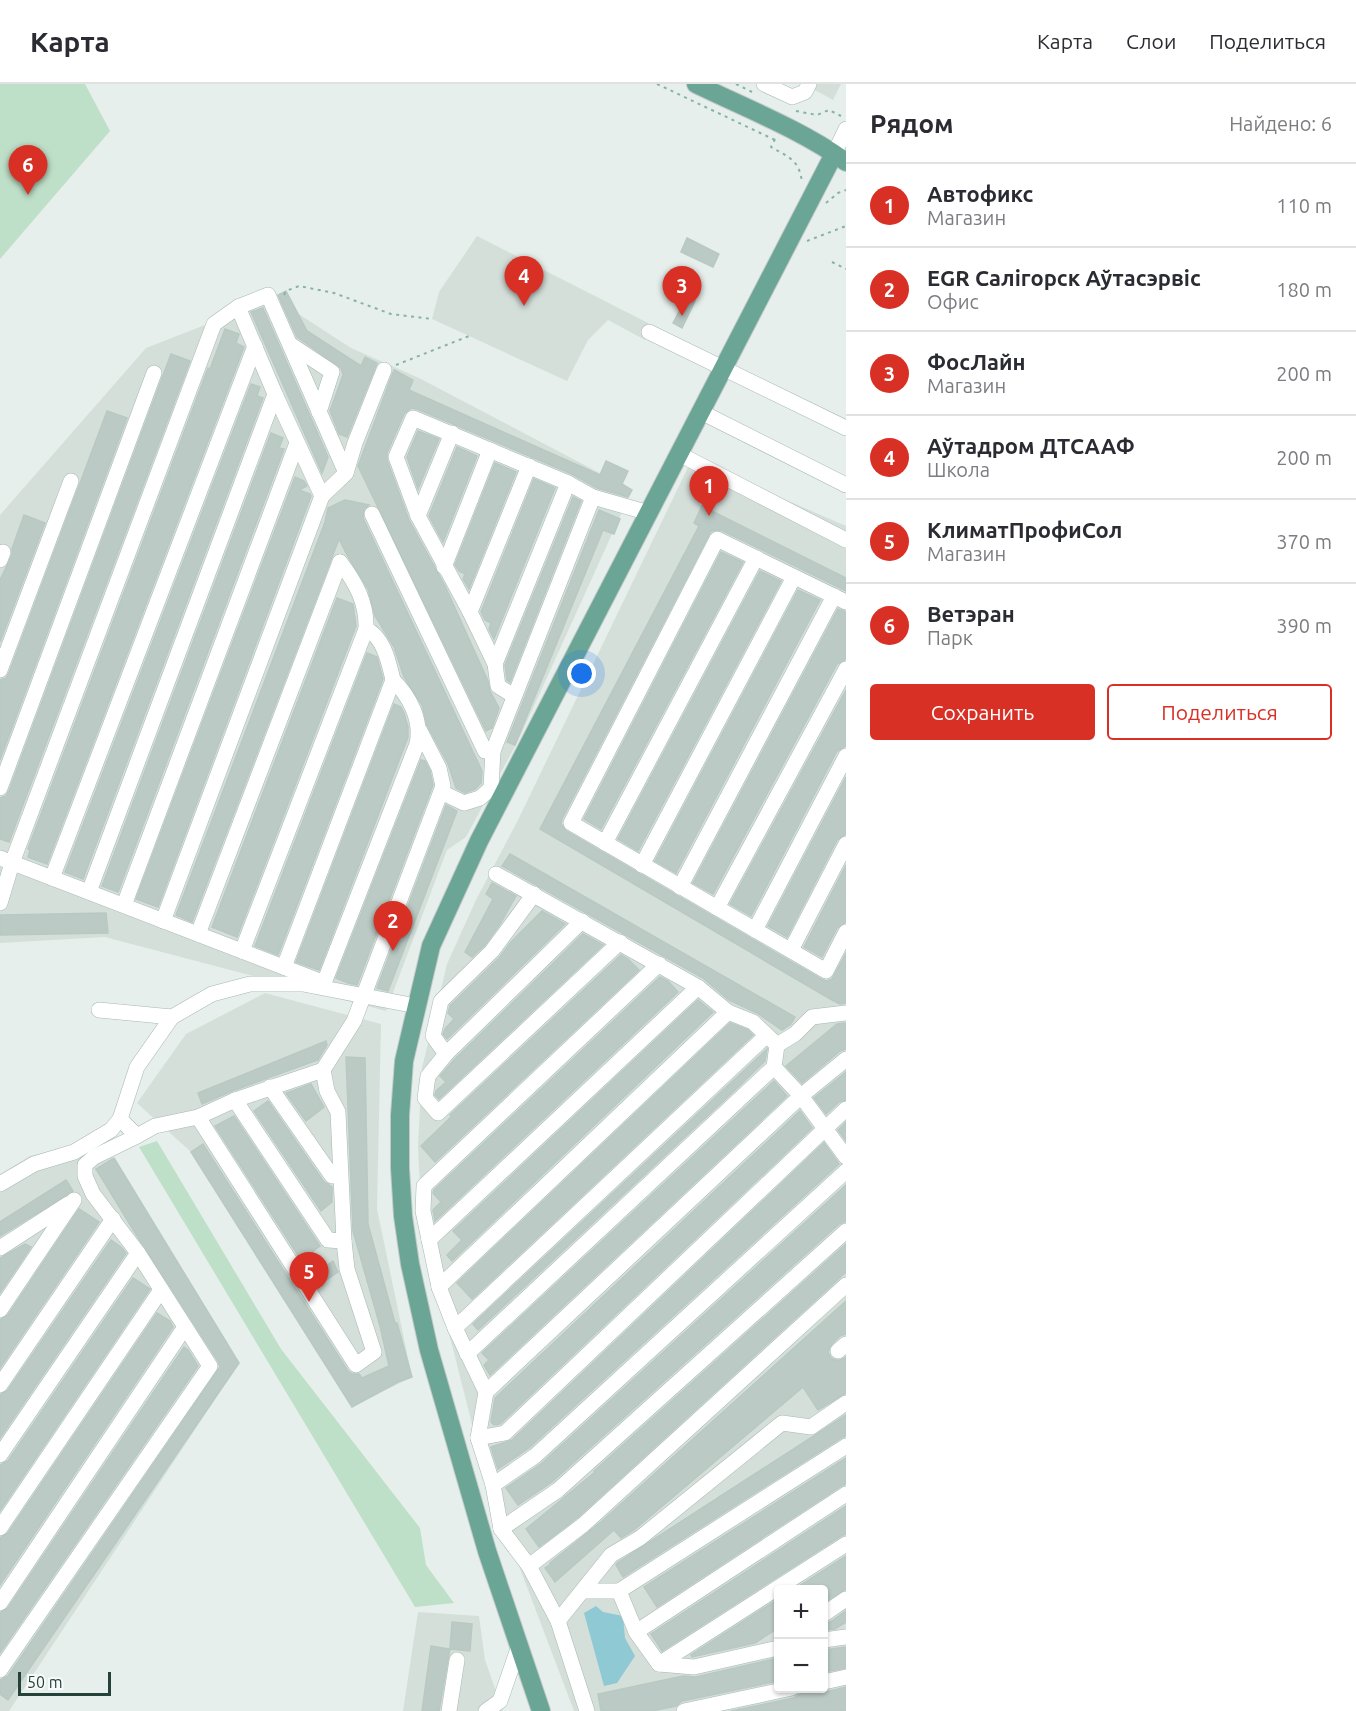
<!DOCTYPE html>
<html lang="ru">
<meta charset="utf-8">
<style>
:root{--surface:#fff;--page:#f7f7f7;--text:#2b2b33;--muted:#7c7c81;--line:#e1e1e2;--accent:#d93025}
body{margin:0;font-family:Ubuntu,sans-serif;background:var(--page);color:var(--text)}
.controls{position:absolute;right:18px;bottom:18px;display:grid;overflow:hidden;border-radius:6px;box-shadow:0 2px 4px #0004}
.controls button{width:54px;height:54px;display:grid;place-items:center;padding:0;border:0;border-bottom:2px solid var(--line);background:var(--surface);color:var(--text);font:30px sans-serif}
.scale{position:absolute;left:18px;bottom:15px;width:93px;box-sizing:border-box;padding-left:6px;border:3px solid #24423a;border-top:0;font-size:16px;line-height:21px;white-space:nowrap;color:#24423a;-webkit-text-stroke:4px #f7fbf9;paint-order:stroke}
.you{position:absolute;left:582px;top:590px;width:21px;height:21px;margin:-15px;border:4px solid #fff;border-radius:50%;background:#1a73e8;box-shadow:0 0 0 9px #1a73e833}
.badge{display:grid;place-items:center;width:39px;height:39px;border-radius:50%;background:var(--accent);color:#fff;font-size:20px;font-weight:700}
.pin{position:absolute;translate:-50% -50px;filter:drop-shadow(0 2px 3px #0008)}
.pin::after{content:'';position:absolute;top:32px;width:21px;height:18px;background:inherit;clip-path:polygon(0 0,100% 0,50% 100%)}
.list{margin:0;padding:0;list-style:none}
h2{display:flex;justify-content:space-between;align-items:center;height:78px;margin:0;padding:0 24px;font-size:26px}
h2 small{font-size:20px;font-weight:400;color:var(--muted)}
.list li{display:grid;grid-template-columns:39px 1fr auto;gap:18px;align-items:center;box-sizing:border-box;height:84px;padding:0 24px;border-top:2px solid var(--line)}
.list b{display:block;font-size:22px;white-space:nowrap}
.list p{margin:0;font-size:20px;white-space:nowrap;color:var(--muted)}
.list em{font-size:20px;font-style:normal;color:var(--muted)}
.actions{display:flex;gap:12px;padding:18px 24px}
.actions a{flex:1;padding:14px 0;border:2px solid var(--accent);border-radius:6px;text-align:center;font-size:21px;color:var(--accent)}
.actions .main{background:var(--accent);color:#fff}
.map{position:relative;flex:none;width:846px;height:1627px;overflow:hidden}
header{display:flex;align-items:center;gap:36px;box-sizing:border-box;height:84px;padding:0 30px;background:var(--surface);border-bottom:2px solid var(--line)}
header strong{font-size:28px}
nav{display:flex;gap:33px;margin-inline-start:auto;font-size:21px}
main{display:flex}
aside{flex:1;background:var(--surface)}
.map>svg:first-child{display:block}
.built{fill:#d4dfda;fill-rule:evenodd}
.green{fill:#bfe0c8}
.water{fill:#8ec9d4}
.building{fill:#bbcac4;stroke:#b8c9c2;stroke-width:1.5}
.lines{fill:none;stroke-linecap:round;stroke-linejoin:round}
.minor-casing{stroke:#a8b8b2;stroke-width:16}
.major-casing{stroke:#c2cac8;stroke-width:20}
.path{stroke:#86b3a5;stroke-width:2;stroke-dasharray:3 4.5;stroke-linecap:butt}
.minor{stroke:#fff;stroke-width:15}
.major{stroke:#6aa596;stroke-width:18}
</style>
<header>
<strong>Карта</strong>
<nav><a>Карта</a><a>Слои</a><a>Поделиться</a></nav>
</header>
<main>
<div class="map">
<svg width="846" height="1627" viewBox="0 0 846 1627">
<rect width="100%" height="100%" fill="#e6efeb"/>
<g class="built">
<path d="M804,0H841L833,16Z"/>
<path d="M477,152L652,241L645,256L608,236L588,256L567,297L432,235L439,208Z"/>
<path d="M274,214L351,264L419,294L632,406L519,655L466,753L447,766L386,927L105,853L0,859V431L146,264Z"/>
<path d="M692,375L846,442V1627H574L486,1395L422,1143L418,1062L422,984L447,880L476,816L518,736ZM778,1506H824V1604H778Z"/>
<path d="M265,909L381,940L377,1125L412,1293L352,1323L191,1068L137,1019L186,950Z"/>
<path d="M97,1049L239,1279L9,1627H0V1090L30,1072L79,1060Z"/>
<path d="M418,1528L479,1532L485,1576L503,1627H403Z"/>
</g>
<g class="green">
<path d="M0,0H85L110,47L0,175Z"/>
<path d="M157,1057L281,1265L420,1444L426,1481L454,1519L415,1523L139,1063Z"/>
</g>
<path class="water" d="M596,1522L603,1528L623,1532L625,1554L635,1572L617,1599L604,1602L584,1529Z"/>
<g class="building">
<path d="M687,154L719,170L713,183L681,168Z"/>
<path d="M286,207L307,247L361,282L365,273L377,279L347,353L339,350L330,327L343,291L341,284L297,253L278,211Z"/>
<path d="M687,213L695,217L682,244L673,239Z"/>
<path d="M263,224L328,373L322,389L251,228Z"/>
<path d="M225,245L239,250L236,259L244,263L47,780L28,773L30,766L28,765L208,284L210,285Z"/>
<path d="M171,270L190,277L9,758L0,755V714L6,712L9,707Z"/>
<path d="M394,286L413,296L409,306L600,391L606,377L628,387L622,400L632,406L628,413L597,404L572,390L417,325L411,324L404,330L387,369V376L409,436L445,502L488,597L490,607L499,624L492,644L486,647L358,382Z"/>
<path d="M251,300L260,303L257,312L263,314L83,795L65,788Z"/>
<path d="M107,327L127,334L0,676V596L6,594L9,589Z"/>
<path d="M418,347L439,355L418,405L407,373Z"/>
<path d="M271,349L283,354L279,364L284,365L118,808L102,802Z"/>
<path d="M457,363L477,372L443,458L429,432Z"/>
<path d="M495,379L516,388L469,505L463,495L465,490L459,487L455,481Z"/>
<path d="M295,393L304,397L307,402L299,406L310,410L311,412L158,823L136,815Z"/>
<path d="M534,395L555,404L494,555L489,545L491,539L485,536L481,528Z"/>
<path d="M573,413L581,417L510,598L507,596L505,581Z"/>
<path d="M345,416L369,421L364,425L363,434L482,687L481,699L475,705L465,709L456,704L448,680L427,641L422,621L404,593L394,563L375,532L368,505L347,471L339,455L192,838L176,831L325,438L328,424Z"/>
<path d="M702,422L846,494V507L721,446L711,447L562,735L561,740L566,747L821,895L827,897L832,895L846,869V919L840,920L832,916L540,745L699,442L694,439Z"/>
<path d="M599,426L620,435L614,450L603,446L515,661L507,658Z"/>
<path d="M24,431L45,439L0,558V496L12,471V465Z"/>
<path d="M721,468L743,478L601,745L584,735Z"/>
<path d="M760,487L781,497L638,767L618,755Z"/>
<path d="M798,506L820,516L676,789L655,777Z"/>
<path d="M337,514L353,520L356,542L237,853L212,843Z"/>
<path d="M838,525L846,528V575L837,580L713,810L693,799Z"/>
<path d="M367,569L377,573L383,595L278,871L255,862Z"/>
<path d="M846,606V662L837,667L751,832L730,820Z"/>
<path d="M394,620L401,623L404,629L408,643V653L319,886L296,878Z"/>
<path d="M421,676L425,677L430,687L433,701L357,901L348,899L336,894Z"/>
<path d="M846,693V750L837,756L787,853L768,842Z"/>
<path d="M446,721L457,727L388,907L377,904Z"/>
<path d="M510,770L795,933L791,940L782,946L757,929L729,916L703,894L502,782Z"/>
<path d="M846,781V838L837,844L822,873L804,863Z"/>
<path d="M492,799L516,812L500,840L485,861L472,873L465,868L493,815L486,810Z"/>
<path d="M542,827L565,840L447,955L443,950L445,945L454,935L448,929L450,922L499,874L511,858Z"/>
<path d="M106,829L108,849L0,851V831Z"/>
<path d="M583,850L603,861L439,1015L435,1011L436,1007L446,998L440,992L453,977Z"/>
<path d="M621,871L628,875L639,886L435,1078L421,1062L452,1032L450,1031Z"/>
<path d="M660,893L668,897L678,908L435,1137L433,1126L441,1118L433,1109L434,1106Z"/>
<path d="M698,916L713,928L452,1177L447,1171L462,1156L453,1147Z"/>
<path d="M730,939L748,946L753,951L472,1215L457,1199Z"/>
<path d="M846,939V965L840,967L802,999L786,982L837,940Z"/>
<path d="M326,957L327,961L318,976L232,1007L202,1020L198,1009Z"/>
<path d="M767,965L765,977L732,1009L478,1246L473,1240Z"/>
<path d="M346,973L365,974L368,1140L395,1239H397L412,1293L398,1298L352,1323L191,1068L203,1060L348,1287L352,1290H359L362,1294L389,1282L380,1242L353,1147Z"/>
<path d="M846,988V1016L839,1018L826,1030L814,1014Z"/>
<path d="M774,997L787,1012L490,1291L484,1281L489,1276L482,1269Z"/>
<path d="M311,1000L324,1023L306,1037L286,1009Z"/>
<path d="M268,1017L324,1098L332,1103V1118L321,1127L254,1027Z"/>
<path d="M800,1027L812,1044L500,1340L494,1341L491,1338L495,1314Z"/>
<path d="M234,1032L320,1162L301,1176L215,1042Z"/>
<path d="M846,1038V1057L838,1046Z"/>
<path d="M824,1059L839,1080L529,1364L498,1385L491,1363L512,1356Z"/>
<path d="M114,1074L239,1279L8,1616L0,1610V1596L8,1592L220,1283L218,1277L134,1147L96,1085Z"/>
<path d="M66,1096L73,1107L0,1152V1138Z"/>
<path d="M846,1101V1137L839,1140L552,1398L518,1421L506,1404L542,1379Z"/>
<path d="M79,1125L99,1138L0,1284V1236L8,1231Z"/>
<path d="M111,1156L121,1163L126,1169L0,1354V1311L8,1306Z"/>
<path d="M25,1160L31,1163L0,1209V1174Z"/>
<path d="M846,1160V1188L577,1434L539,1463L526,1445L595,1388L594,1387Z"/>
<path d="M333,1177L338,1188L317,1202L311,1192Z"/>
<path d="M133,1194L150,1205L0,1427V1381L8,1377Z"/>
<path d="M846,1217V1250L840,1252L832,1260L828,1268L831,1274L835,1276H840L846,1273V1309L818,1326L803,1303L634,1446L621,1454L614,1446L555,1498L545,1484L551,1480L550,1479L602,1437Z"/>
<path d="M157,1229L170,1237L173,1243L0,1501V1454L8,1449Z"/>
<path d="M184,1263L188,1266L198,1282L0,1569V1529L8,1524Z"/>
<path d="M846,1331V1352L841,1354L623,1493L616,1481L617,1479Z"/>
<path d="M846,1374V1400L841,1402L657,1523L644,1503Z"/>
<path d="M846,1422V1450L841,1452L662,1567L651,1550Z"/>
<path d="M846,1472V1505L824,1519V1506H793Z"/>
<path d="M778,1515V1544L755,1559L692,1573L691,1571Z"/>
<path d="M846,1527V1538L835,1545L824,1546V1540L830,1538Z"/>
<path d="M452,1538L472,1540L470,1567L450,1565Z"/>
<path d="M431,1562L450,1565L449,1570L439,1627H422Z"/>
<path d="M846,1563V1584L824,1588V1566Z"/>
<path d="M778,1574V1597L682,1617L676,1622L652,1627H601L598,1610L683,1592L696,1593Z"/>
<path d="M846,1603V1627H731L794,1614L800,1610L819,1606L826,1608Z"/>
</g>
<g class="lines">
<g class="minor-casing">
<g id="minor">
<path d="M764,0L792,13L805,8L809,0"/>
<path d="M834,70L846,45"/>
<path d="M238,223L268,211L346,389"/>
<path d="M649,248L846,344"/>
<path d="M291,261L332,288L319,328"/>
<path d="M701,328L846,401"/>
<path d="M679,370L846,456"/>
<path d="M372,430L485,667H493L593,413"/>
<path d="M418,432L452,349"/>
<path d="M0,476L3,468"/>
<path d="M444,483L490,366"/>
<path d="M846,518L717,455L571,739L826,887L846,848"/>
<path d="M470,528L529,382"/>
<path d="M495,580L568,399"/>
<path d="M0,586L71,397"/>
<path d="M514,612L498,602L495,580L470,528L418,432L396,373L413,334L568,399L593,413L649,429"/>
<path d="M0,704L154,289"/>
<path d="M441,708L464,719L480,714L491,704L493,667"/>
<path d="M605,759L756,474"/>
<path d="M0,774L317,896"/>
<path d="M642,781L794,493"/>
<path d="M496,790L698,903L728,928L753,938L777,961L774,983L801,1012L846,1073"/>
<path d="M52,794L255,262"/>
<path d="M680,803L834,512"/>
<path d="M89,808L275,310"/>
<path d="M534,810L492,867L441,917L433,952L446,970L428,992L425,1014L438,1029L620,858"/>
<path d="M0,819L12,779L214,240L238,223L275,310L322,412"/>
<path d="M124,821L297,359"/>
<path d="M717,824L846,585"/>
<path d="M163,837L322,412L346,389L355,359L384,286"/>
<path d="M755,846L846,672"/>
<path d="M198,850L340,478"/>
<path d="M791,866L846,760"/>
<path d="M242,867L366,545C367,519 356,499 340,478"/>
<path d="M284,883L393,596C389,579 384,553 366,545"/>
<path d="M324,899L417,660C422,636 410,613 393,596"/>
<path d="M99,926L172,933"/>
<path d="M777,961L795,950L812,933L846,929"/>
<path d="M446,970L582,837"/>
<path d="M270,1003L332,1092"/>
<path d="M235,1016L328,1156L344,1157"/>
<path d="M198,1033L356,1281L374,1268L347,1185L344,1157L338,1028L327,1007L323,986"/>
<path d="M137,1052L155,1042L198,1033L235,1016L323,986L354,937L443,702L439,684L420,647"/>
<path d="M0,1100L34,1080L74,1068L111,1046L120,1035L137,983L172,933L212,910L250,900H303L416,922"/>
<path d="M429,1156L698,903"/>
<path d="M0,1164L68,1120"/>
<path d="M439,1203L728,928"/>
<path d="M0,1226L74,1116"/>
<path d="M455,1244L766,952"/>
<path d="M838,1267L846,1260"/>
<path d="M467,1270L774,983"/>
<path d="M0,1301L113,1135"/>
<path d="M486,1308L801,1012L846,975"/>
<path d="M478,1354L505,1349L846,1025"/>
<path d="M0,1371L138,1169"/>
<path d="M493,1401L535,1372L846,1087"/>
<path d="M0,1444L161,1206"/>
<path d="M501,1445L558,1406L846,1147"/>
<path d="M529,1482L583,1441L846,1201"/>
<path d="M583,1507H619L636,1548L659,1580L694,1583L778,1564"/>
<path d="M619,1507L846,1362"/>
<path d="M0,1519L185,1243"/>
<path d="M824,1530L846,1515"/>
<path d="M558,1537L611,1471L640,1454L782,1339L811,1343L846,1319"/>
<path d="M636,1548L846,1410"/>
<path d="M824,1556L846,1553"/>
<path d="M659,1580L846,1460"/>
<path d="M0,1586L210,1282L138,1169L93,1110L85,1092V1081L94,1073L137,1052L120,1035"/>
<path d="M824,1598L846,1593"/>
<path d="M449,1627L457,1576"/>
<path d="M486,1627L500,1617L519,1562"/>
<path d="M587,1627L558,1537L529,1482L501,1445L493,1401L478,1354L486,1308L455,1244L439,1203L423,1127L424,1102L659,880"/>
<path d="M684,1627L792,1604"/>
</g>
</g>
<g class="major-casing">
<g id="major">
<path d="M696,0C745,24 802,46 846,78"/>
<path d="M541,1627L487,1467L429,1266L410,1180L403,1132L400,1084V1031L404,977L431,862L479,757L834,70"/>
</g>
</g>
<g class="path">
<path d="M657,0L775,56"/>
<path d="M736,0L752,8"/>
<path d="M796,27L817,31L829,26L841,32"/>
<path d="M775,55L771,63C790,74 799,76 802,98"/>
<path d="M826,119L838,109L846,106"/>
<path d="M807,157L846,142"/>
<path d="M832,178L846,185"/>
<path d="M284,211L286,207L299,202L334,209L391,230L432,235"/>
<path d="M396,281L469,252"/>
</g>
<use href="#minor" class="minor"/>
<use href="#major" class="major"/>
</g>
</svg>
<div class="controls">
<button>+</button>
<button>−</button>
</div>
<div class="scale">50 m</div>
<div class="you"></div>
<div class="pin badge" style="left:709px;top:432px">1</div>
<div class="pin badge" style="left:393px;top:867px">2</div>
<div class="pin badge" style="left:682px;top:232px">3</div>
<div class="pin badge" style="left:524px;top:222px">4</div>
<div class="pin badge" style="left:309px;top:1218px">5</div>
<div class="pin badge" style="left:28px;top:111px">6</div>
</div>
<aside>
<h2>Рядом<small>Найдено: 6</small></h2>
<ul class="list">
<li><span class="badge">1</span><div><b>Автофикс</b><p>Магазин</p></div><em>110 m</em></li>
<li><span class="badge">2</span><div><b>EGR Салігорск Аўтасэрвіс</b><p>Офис</p></div><em>180 m</em></li>
<li><span class="badge">3</span><div><b>ФосЛайн</b><p>Магазин</p></div><em>200 m</em></li>
<li><span class="badge">4</span><div><b>Аўтадром ДТСААФ</b><p>Школа</p></div><em>200 m</em></li>
<li><span class="badge">5</span><div><b>КлиматПрофиСол</b><p>Магазин</p></div><em>370 m</em></li>
<li><span class="badge">6</span><div><b>Ветэран</b><p>Парк</p></div><em>390 m</em></li>
</ul>
<div class="actions"><a class="main">Сохранить</a><a>Поделиться</a></div>
</aside>
</main>
